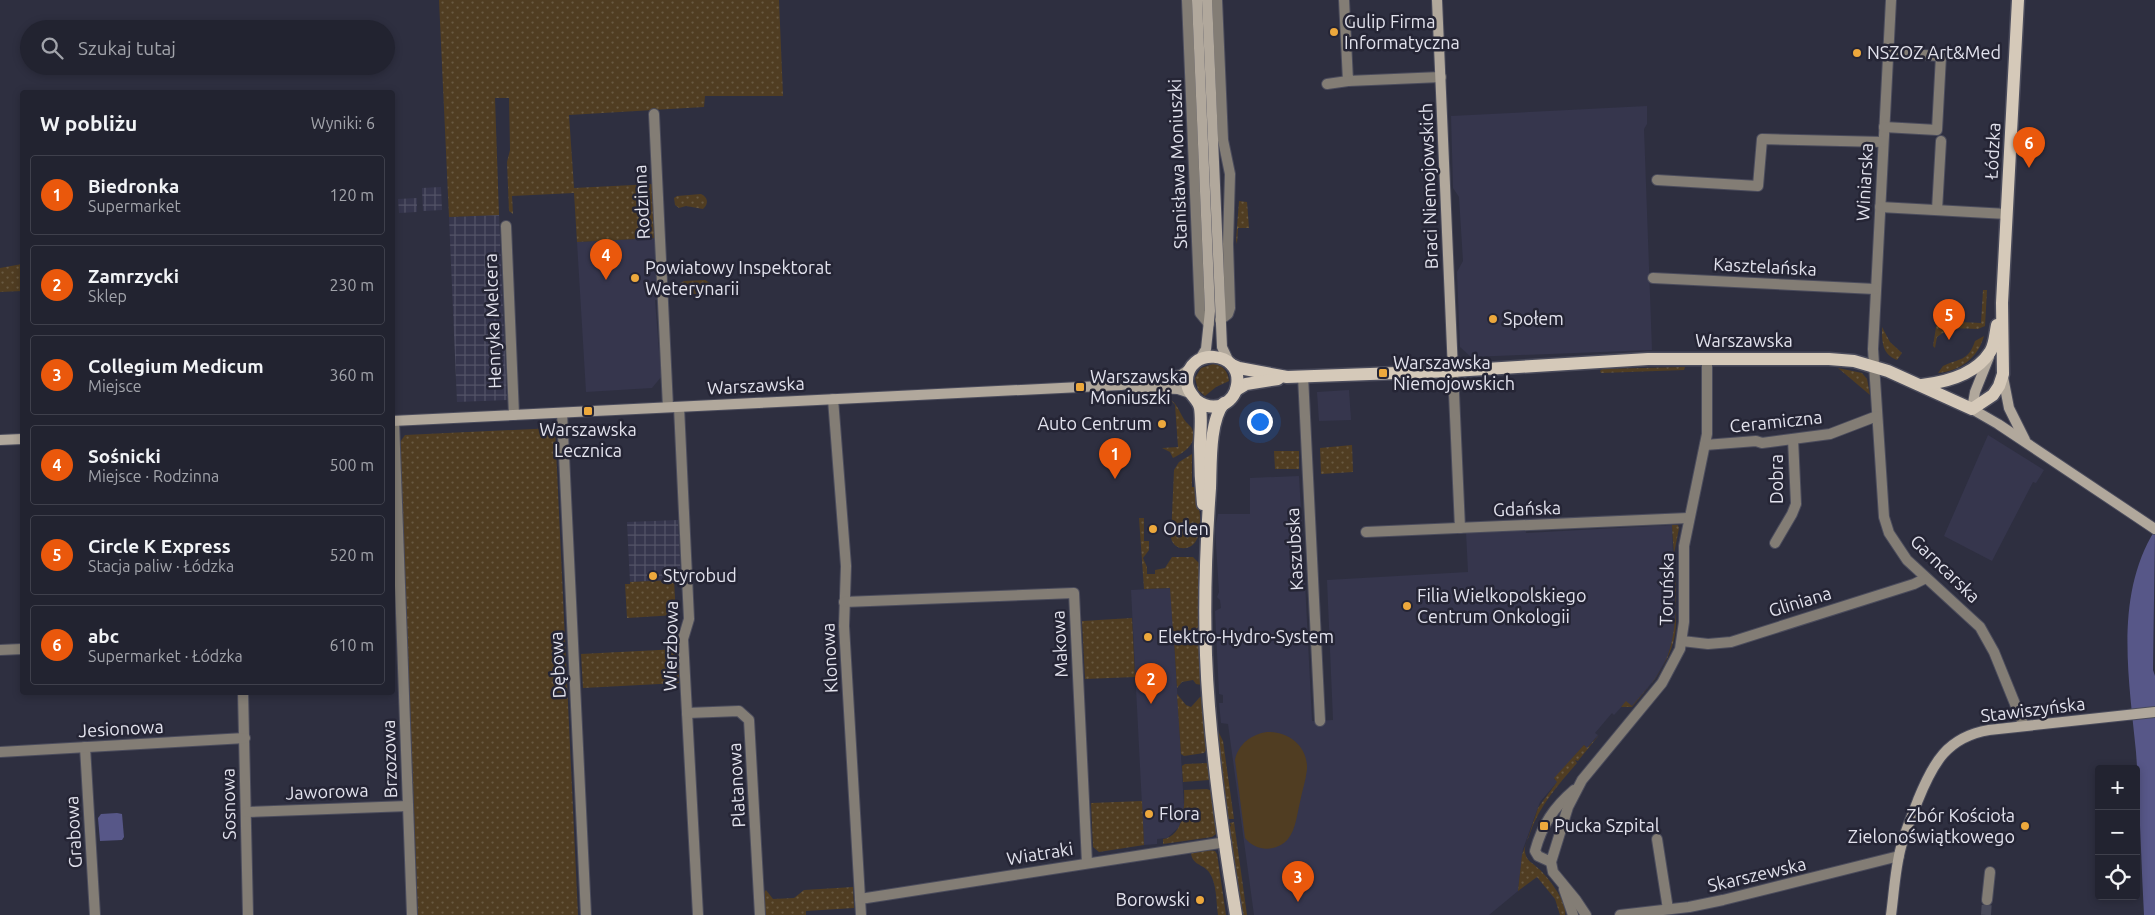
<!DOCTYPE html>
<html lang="pl">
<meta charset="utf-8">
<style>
:root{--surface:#222330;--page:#2e2f3c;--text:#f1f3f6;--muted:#a2a4ab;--line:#3f404c;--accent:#ea580c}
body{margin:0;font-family:Ubuntu,sans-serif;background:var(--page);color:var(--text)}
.controls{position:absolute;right:15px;bottom:15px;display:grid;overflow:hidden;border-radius:5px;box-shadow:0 2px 8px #0003}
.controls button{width:45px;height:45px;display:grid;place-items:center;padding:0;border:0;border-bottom:1px solid var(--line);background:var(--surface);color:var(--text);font:25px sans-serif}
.you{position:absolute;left:1259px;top:421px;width:18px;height:18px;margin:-12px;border:4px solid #fff;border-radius:50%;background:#1a73e8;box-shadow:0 0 0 8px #1a73e833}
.badge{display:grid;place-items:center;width:32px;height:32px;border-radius:50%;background:var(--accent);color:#fff;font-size:16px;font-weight:700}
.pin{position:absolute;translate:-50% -41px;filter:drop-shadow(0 1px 2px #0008)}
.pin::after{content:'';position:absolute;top:26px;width:18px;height:15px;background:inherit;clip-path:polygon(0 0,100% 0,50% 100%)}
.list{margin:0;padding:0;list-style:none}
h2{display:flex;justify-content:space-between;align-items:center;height:65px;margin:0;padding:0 20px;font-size:21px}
h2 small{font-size:16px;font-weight:400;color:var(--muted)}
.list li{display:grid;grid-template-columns:32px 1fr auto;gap:15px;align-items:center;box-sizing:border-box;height:80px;margin:0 10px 10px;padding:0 10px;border:1px solid var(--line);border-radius:5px}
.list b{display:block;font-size:19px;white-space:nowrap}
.list p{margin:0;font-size:16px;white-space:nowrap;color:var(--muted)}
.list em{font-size:16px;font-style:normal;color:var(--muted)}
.icon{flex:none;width:28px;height:28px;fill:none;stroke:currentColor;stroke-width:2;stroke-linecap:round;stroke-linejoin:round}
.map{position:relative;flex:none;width:2155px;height:915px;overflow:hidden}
.search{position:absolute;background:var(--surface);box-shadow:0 2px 8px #0003;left:20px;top:20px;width:375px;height:55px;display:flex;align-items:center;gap:12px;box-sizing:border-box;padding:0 18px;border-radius:28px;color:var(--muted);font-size:19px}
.panel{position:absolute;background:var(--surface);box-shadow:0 2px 8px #0003;left:20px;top:90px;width:375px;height:605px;border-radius:5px}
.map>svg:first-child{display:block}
.built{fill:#36364d}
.industrial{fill:url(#industrial-grid)}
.green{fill:url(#green-dots)}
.pitch{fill:#503d22}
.water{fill:#575788}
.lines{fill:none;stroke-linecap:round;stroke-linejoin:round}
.street-tunnel{stroke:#494a5a;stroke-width:10;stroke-dasharray:10 5;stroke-linecap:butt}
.street-casing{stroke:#4b4c5c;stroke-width:12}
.secondary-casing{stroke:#4b4c5c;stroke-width:12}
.primary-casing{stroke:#4b4c5c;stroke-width:15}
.street{stroke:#837d75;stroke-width:10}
.secondary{stroke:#b1a89c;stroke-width:10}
.primary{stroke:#d5c9b9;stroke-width:12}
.poi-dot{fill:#eda83c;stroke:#252535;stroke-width:2}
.labels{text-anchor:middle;stroke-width:5;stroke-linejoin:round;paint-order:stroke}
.poi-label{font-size:18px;fill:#e2e2ed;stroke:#252535;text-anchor:start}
.street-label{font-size:18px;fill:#e2e2ed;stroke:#252535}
</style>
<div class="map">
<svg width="2155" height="915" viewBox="0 0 2155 915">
<defs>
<pattern id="industrial-grid" width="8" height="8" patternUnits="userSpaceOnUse" patternTransform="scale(1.25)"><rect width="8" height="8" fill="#36364d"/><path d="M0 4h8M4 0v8" fill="none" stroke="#535367"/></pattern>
<pattern id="green-dots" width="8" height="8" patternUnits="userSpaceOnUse" patternTransform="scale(1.25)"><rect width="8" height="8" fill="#503d22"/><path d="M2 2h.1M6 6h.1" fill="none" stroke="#695942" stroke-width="1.8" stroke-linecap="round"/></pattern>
</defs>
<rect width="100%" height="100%" fill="#2e2f40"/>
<g class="built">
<path d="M1647,106V124L1644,129L1652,350L1471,357L1460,347L1457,272L1463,261L1459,197L1453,188L1451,116Z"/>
<path d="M656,238L659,300H655L661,377L652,388L586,392L577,242Z"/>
<path d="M1349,390L1351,420L1319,421L1317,392Z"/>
<path d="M1988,435L2044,470L2036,483L2033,482L1992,561L1944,536Z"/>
<path d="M1299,476L1303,543L1300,548V557L1304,559V562L1312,721L1333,720L1327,580L1468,572L1466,532L1525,529L1526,533L1672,525L1675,624L1674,636L1667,658L1655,679L1632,706L1626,702L1614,715L1612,713L1595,733L1598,735L1587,748L1584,745L1554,779L1558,781L1540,802L1523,849L1518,891L1489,915H1254L1228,724L1221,723L1219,703H1223V695L1219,694L1215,611L1221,608L1220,600L1217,597L1219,592L1215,528L1218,514H1250V478Z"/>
<path d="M1171,588L1184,806L1179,827L1167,838L1157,839V844L1144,845L1131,590Z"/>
</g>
<g class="industrial">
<path d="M441,187L442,210L423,211L422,188Z"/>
<path d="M417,198V212L399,213L398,199Z"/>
<path d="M499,215L507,400L457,402L449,217Z"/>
<path d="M678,520L681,580L630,582L627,522Z"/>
</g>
<g class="green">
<path d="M439,0H779L783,96H705L704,107L569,115L574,188L653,184L656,238L577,242L574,193L512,196L513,214L509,211L507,162L510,150L509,98H495L499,215L449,217Z"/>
<path d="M701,194C708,197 709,204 703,209L686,206L679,208L675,205L674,198L677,196Z"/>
<path d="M1239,201L1247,202L1249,228H1238L1237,244L1236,240Z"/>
<path d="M22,264V291L0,292V268Z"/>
<path d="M705,280L710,283L711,286L707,293L685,295L680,292L679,284L684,281Z"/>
<path d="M1983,290H1987L1985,326L1978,329L1950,328L1937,337L1935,348L1933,346L1937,321L1981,323Z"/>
<path d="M1882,327L1890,342L1902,353L1897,360C1882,354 1882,342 1882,327Z"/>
<path d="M1984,336C1978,358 1960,371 1938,373L1943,366C1959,358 1968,362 1975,341Z"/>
<path d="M1213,364C1223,365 1228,371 1229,381L1216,387L1205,396L1198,390L1195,378L1201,368Z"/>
<path d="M1685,367L1684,370L1601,373L1600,371L1602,369Z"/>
<path d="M1838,368L1862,373L1867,379L1870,395Z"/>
<path d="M1170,399C1179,406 1179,413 1186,422C1186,422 1191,427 1191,427C1200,442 1184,453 1173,458L1170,452L1162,448L1178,447L1175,405Z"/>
<path d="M555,428L578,915H418L400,442L405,435Z"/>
<path d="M1352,445L1353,472L1321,474L1320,448Z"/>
<path d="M1274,451H1299V469H1275Z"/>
<path d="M1192,454V487H1195C1198,504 1204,522 1197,539C1192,551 1174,552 1171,538L1174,470L1179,462Z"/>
<path d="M1139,518H1144V541H1149V550L1143,558L1147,567V574H1155V570L1165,568L1172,557H1193L1200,564V624L1196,630L1173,631L1170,588L1144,589Z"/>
<path d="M1672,525H1678L1679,528L1674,554L1676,625C1674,659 1653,682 1632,707H1621L1626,701L1632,706C1642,694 1653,683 1661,670C1684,632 1674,569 1672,525Z"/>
<path d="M674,580L676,615L627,618L625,584H630V582Z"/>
<path d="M1132,618L1135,677L1085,679L1082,621Z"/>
<path d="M1194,638L1200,644L1202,685L1196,684L1193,680L1182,682L1177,688L1174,640Z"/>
<path d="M678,649L679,683L583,688L581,654Z"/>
<path d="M1177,694L1186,705L1191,707L1200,697L1203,696L1208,747L1204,753L1184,756L1181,754Z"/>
<path d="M1216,703L1218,731L1223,741L1234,819H1228L1217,736Z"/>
<path d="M1599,735L1578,761L1575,760L1577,763C1558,785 1540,805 1530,833C1528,839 1524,846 1525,852C1526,861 1533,863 1539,869C1548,877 1568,903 1565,915H1560L1555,899L1537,877L1518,891L1522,855L1538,808L1557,782L1554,778L1584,745L1587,748Z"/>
<path d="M1208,763L1211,777L1209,780L1183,782L1182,766L1185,764Z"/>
<path d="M1207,789L1212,791L1216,834L1212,837L1163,844V839C1184,836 1185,806 1184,790Z"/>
<path d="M1142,801L1144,845L1099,852L1093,847L1091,803Z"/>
<path d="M1234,822L1247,915H1241L1229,827L1231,826L1230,823Z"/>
<path d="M1209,850L1215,851L1217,854L1226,915H1218C1216,902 1217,883 1209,872C1203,864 1192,865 1191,853Z"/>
<path d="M853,887L854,908L806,911V915H762L761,896L766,890L773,899L794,898L804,890Z"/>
</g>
<path class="pitch" d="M1267,732C1288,731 1308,746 1307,769C1306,780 1302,791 1300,802C1297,814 1296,829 1288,839C1277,852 1256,852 1245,838L1235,760C1238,744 1252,734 1267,732Z"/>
<g class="water">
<path d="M2155,530L2153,670L2155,676V915H2144C2141,861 2140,806 2136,752C2129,679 2114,596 2155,530Z"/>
<path d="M117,813L122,814L124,837L122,840L100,841L98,818L101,814Z"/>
</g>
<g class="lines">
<path class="street-tunnel" d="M1986,915L1987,900"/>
<g class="street-casing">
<g id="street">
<path d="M1187,0L1200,313L1209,324"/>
<path d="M1217,0L1223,140L1230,174L1228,244L1230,308L1228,314L1220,320"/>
<path d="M1344,0L1348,81L1441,77"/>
<path d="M1891,0L1873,349L1884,517L1889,533L1907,560L1980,627L1994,652L2024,726"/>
<path d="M1327,84L1348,81"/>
<path d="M654,114L668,407"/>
<path d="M1884,127L1937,130L1941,56L1888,53"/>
<path d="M1657,180L1758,186L1762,139L1883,142"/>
<path d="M1880,207L2007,214"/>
<path d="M1937,210L1941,141"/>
<path d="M506,226L514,415"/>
<path d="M1653,278L1875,289"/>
<path d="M1453,371L1460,528"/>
<path d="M1303,376L1320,721"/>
<path d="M833,399L846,566L844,626L861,915"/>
<path d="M679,407L689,619L683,639L698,915"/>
<path d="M562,413L586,915"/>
<path d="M394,421L412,915"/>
<path d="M1705,445L1756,441L1762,443L1830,434L1877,416"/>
<path d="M1366,532L1688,518"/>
<path d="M1775,543L1792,514L1796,504L1793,439"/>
<path d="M844,602L1074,593L1087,863"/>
<path d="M1682,641L1708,644L1731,642L1914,584L1926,578"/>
<path d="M0,650L22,649"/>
<path d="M243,692L248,915"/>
<path d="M687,713L739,711L749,720L760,915"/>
<path d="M85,747L95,915"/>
<path d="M0,752L245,738"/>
<path d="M246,812L408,806"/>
<path d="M1657,839L1668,909"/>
<path d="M1551,862L1538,856L1535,851C1542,825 1554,807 1574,790"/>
<path d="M1564,889L1573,915"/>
<path d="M860,899L1226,842"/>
<path d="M1987,900L1990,872"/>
<path d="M1586,915L1576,900L1553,872L1551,862L1568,807L1582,780L1662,683L1680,649L1684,622V546L1707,434V358"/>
<path d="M1620,915L1689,907L1723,900L1899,856"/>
</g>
</g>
<g class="secondary-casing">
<g id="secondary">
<path d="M1197,0L1210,311L1206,349L1200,359"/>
<path d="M1207,0L1222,347L1229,362"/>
<path d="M1437,0L1453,371"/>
<path d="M1989,357L1975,392L1972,409L1998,424L2155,529"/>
<path d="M2003,377L2009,408L2025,440"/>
<path d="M1134,387L1178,389L1190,393"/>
<path d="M392,421L1121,385L1181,375L1191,368"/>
<path d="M0,440L22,439"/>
<path d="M1891,915C1894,893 1895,869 1901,847C1905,831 1912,816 1918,800C1933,763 1947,737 1989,730L2155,712"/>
</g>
</g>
<g class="primary-casing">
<g id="primary">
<path d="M1232,365L1239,368L1287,377L1453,371L1648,359H1829L1854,361L1888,371L1972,409L1993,395L1999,386L2003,374L2002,303L2018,0"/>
<path d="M1922,385C1947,382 1976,374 1990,352C1995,345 1995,334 1997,325"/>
<path d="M1236,390L1246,384L1278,379"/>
<path d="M1196,400C1204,406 1214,409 1224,404C1231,400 1236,393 1237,385C1243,350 1186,346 1187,382C1187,394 1198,398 1200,408C1202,420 1200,435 1200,447C1200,466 1201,485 1203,504"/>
<path d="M1224,403C1209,421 1211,465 1210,488C1206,544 1204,599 1206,655C1209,740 1222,831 1236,915"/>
</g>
</g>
<use href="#street" class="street"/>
<use href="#secondary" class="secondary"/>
<use href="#primary" class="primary"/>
</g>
<g class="poi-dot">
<circle cx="1334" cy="32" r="5"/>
<circle cx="1857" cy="53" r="5"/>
<circle cx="635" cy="278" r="5"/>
<circle cx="1493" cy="319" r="5"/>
<rect x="1378" y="368" width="10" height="10" rx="2.5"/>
<rect x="1075" y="382" width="10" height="10" rx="2.5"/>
<rect x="583" y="406" width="10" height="10" rx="2.5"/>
<circle cx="1162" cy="424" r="5"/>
<circle cx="1153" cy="529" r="5"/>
<circle cx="653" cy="576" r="5"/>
<circle cx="1407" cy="606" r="5"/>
<circle cx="1148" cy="637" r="5"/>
<circle cx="1149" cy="814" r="5"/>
<rect x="1539" y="821" width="10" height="10" rx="2.5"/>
<circle cx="2025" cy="826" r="5"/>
<circle cx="1200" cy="900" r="5"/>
</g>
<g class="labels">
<g class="poi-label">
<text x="1344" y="28">Gulip Firma<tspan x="1344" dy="21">Informatyczna</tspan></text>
<text x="1867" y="59">NSZOZ Art&amp;Med</text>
<text x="645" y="274">Powiatowy Inspektorat<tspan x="645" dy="21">Weterynarii</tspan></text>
<text x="1503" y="325">Społem</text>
<text x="1393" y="369">Warszawska<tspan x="1393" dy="21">Niemojowskich</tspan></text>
<text x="1090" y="383">Warszawska<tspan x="1090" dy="21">Moniuszki</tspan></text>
<text x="1152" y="430" text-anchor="end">Auto Centrum</text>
<text x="588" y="436" text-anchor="middle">Warszawska<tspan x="588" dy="21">Lecznica</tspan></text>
<text x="1163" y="535">Orlen</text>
<text x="663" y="582">Styrobud</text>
<text x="1417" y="602">Filia Wielkopolskiego<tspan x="1417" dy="21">Centrum Onkologii</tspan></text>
<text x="1158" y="643">Elektro-Hydro-System</text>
<text x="1159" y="820">Flora</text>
<text x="2015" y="822" text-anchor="end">Zbór Kościoła<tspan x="2015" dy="21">Zielonoświątkowego</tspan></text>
<text x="1554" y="832">Pucka Szpital</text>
<text x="1190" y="906" text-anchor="end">Borowski</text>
</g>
<g class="street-label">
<text transform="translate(1993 151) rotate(-87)" y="6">Łódzka</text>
<text transform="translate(1178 164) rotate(-92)" y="6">Stanisława Moniuszki</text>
<text transform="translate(1865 182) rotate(-87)" y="6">Winiarska</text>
<text transform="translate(1429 186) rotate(-92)" y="6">Braci Niemojowskich</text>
<text transform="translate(642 202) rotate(-93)" y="6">Rodzinna</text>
<text transform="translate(1765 267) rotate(3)" y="6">Kasztelańska</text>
<text transform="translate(493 321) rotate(-92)" y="6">Henryka Melcera</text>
<text x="1744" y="347">Warszawska</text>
<text transform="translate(756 386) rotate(-3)" y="6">Warszawska</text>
<text transform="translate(1776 422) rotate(-6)" y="6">Ceramiczna</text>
<text transform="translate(1777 479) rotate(-90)" y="6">Dobra</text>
<text transform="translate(1527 509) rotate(-2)" y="6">Gdańska</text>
<text transform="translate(1295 549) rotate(-93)" y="6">Kaszubska</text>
<text transform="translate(1945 569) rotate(44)" y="6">Garncarska</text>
<text transform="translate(1667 589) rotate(-89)" y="6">Toruńska</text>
<text transform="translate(1800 602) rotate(-17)" y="6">Gliniana</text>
<text transform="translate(1060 644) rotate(-93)" y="6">Makowa</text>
<text transform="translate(671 646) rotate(-89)" y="6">Wierzbowa</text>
<text transform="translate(830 658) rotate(-93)" y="6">Klonowa</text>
<text transform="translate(558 665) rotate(-93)" y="6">Dębowa</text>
<text transform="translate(2033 710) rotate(-7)" y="6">Stawiszyńska</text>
<text transform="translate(121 729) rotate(-3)" y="6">Jesionowa</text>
<text transform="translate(390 759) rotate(-92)" y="6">Brzozowa</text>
<text transform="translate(737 785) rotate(-93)" y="6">Platanowa</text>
<text transform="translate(327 792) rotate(-2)" y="6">Jaworowa</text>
<text transform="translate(229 804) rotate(-91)" y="6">Sosnowa</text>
<text transform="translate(74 832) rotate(-93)" y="6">Grabowa</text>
<text transform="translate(1040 854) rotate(-9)" y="6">Wiatraki</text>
<text transform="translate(1757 875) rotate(-13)" y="6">Skarszewska</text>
</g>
</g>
</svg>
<div class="controls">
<button>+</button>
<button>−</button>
<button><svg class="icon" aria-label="locate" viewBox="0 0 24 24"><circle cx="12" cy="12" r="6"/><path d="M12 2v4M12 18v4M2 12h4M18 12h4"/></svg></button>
</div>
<div class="you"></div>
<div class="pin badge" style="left:1115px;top:479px">1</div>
<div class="pin badge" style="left:1151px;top:704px">2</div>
<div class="pin badge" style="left:1298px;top:902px">3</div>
<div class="pin badge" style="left:606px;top:280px">4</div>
<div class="pin badge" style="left:1949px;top:340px">5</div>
<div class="pin badge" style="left:2029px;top:168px">6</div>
<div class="search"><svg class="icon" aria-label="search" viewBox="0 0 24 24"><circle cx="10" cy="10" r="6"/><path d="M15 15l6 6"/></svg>Szukaj tutaj</div>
<section class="panel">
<h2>W pobliżu<small>Wyniki: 6</small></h2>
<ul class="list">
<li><span class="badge">1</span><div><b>Biedronka</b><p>Supermarket</p></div><em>120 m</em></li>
<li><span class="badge">2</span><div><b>Zamrzycki</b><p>Sklep</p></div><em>230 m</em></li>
<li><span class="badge">3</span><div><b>Collegium Medicum</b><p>Miejsce</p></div><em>360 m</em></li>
<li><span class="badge">4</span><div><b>Sośnicki</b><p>Miejsce · Rodzinna</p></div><em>500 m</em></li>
<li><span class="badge">5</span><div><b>Circle K Express</b><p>Stacja paliw · Łódzka</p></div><em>520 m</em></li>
<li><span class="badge">6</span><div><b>abc</b><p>Supermarket · Łódzka</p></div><em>610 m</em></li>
</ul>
</section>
</div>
